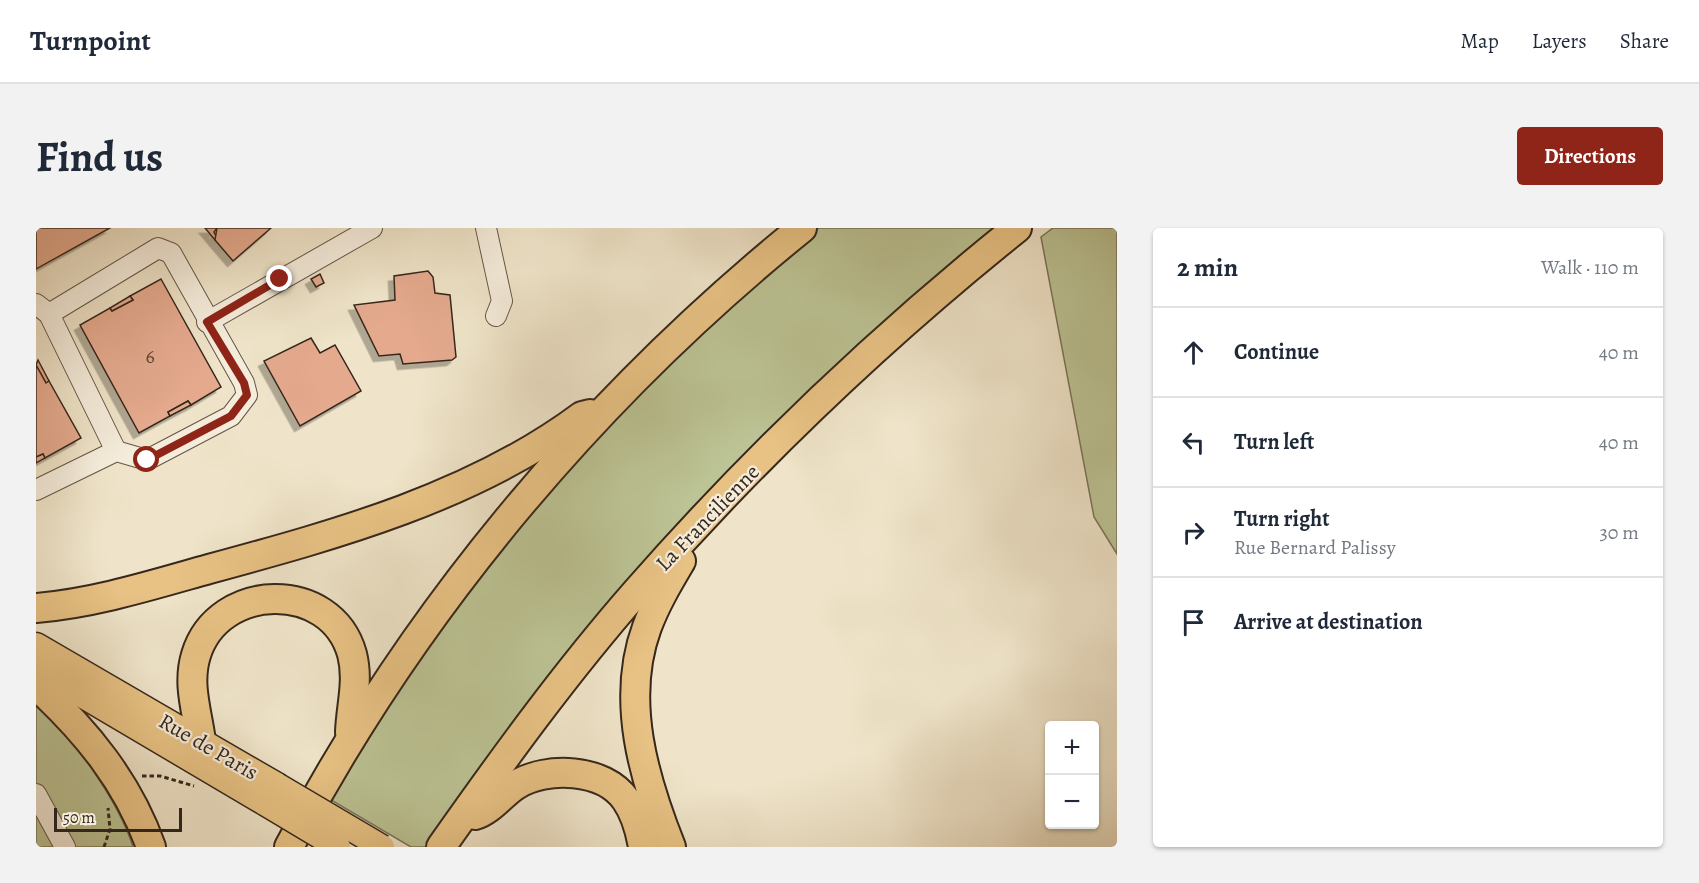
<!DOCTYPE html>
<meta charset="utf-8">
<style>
:root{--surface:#fff;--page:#f2f2f3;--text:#1f2937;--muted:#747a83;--line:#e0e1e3;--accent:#8f2418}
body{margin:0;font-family:Alegreya,serif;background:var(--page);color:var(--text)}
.controls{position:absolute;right:18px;bottom:18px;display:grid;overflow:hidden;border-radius:6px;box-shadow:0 2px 4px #0004}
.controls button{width:54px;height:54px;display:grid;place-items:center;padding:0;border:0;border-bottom:2px solid var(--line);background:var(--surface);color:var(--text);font:30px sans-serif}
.scale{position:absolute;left:18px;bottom:15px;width:128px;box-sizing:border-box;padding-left:6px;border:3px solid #36271c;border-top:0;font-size:16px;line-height:21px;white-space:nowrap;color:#36271c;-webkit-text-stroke:4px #f5eddc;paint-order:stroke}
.stop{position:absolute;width:18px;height:18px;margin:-14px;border:4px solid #8f2418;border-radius:50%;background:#fff}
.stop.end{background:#8f2418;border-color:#fff;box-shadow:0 2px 6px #0008}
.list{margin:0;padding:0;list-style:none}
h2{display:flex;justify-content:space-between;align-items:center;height:78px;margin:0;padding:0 24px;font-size:26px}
h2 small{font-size:20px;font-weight:400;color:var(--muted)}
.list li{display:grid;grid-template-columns:39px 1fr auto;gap:18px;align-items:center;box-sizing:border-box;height:90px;padding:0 24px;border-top:2px solid var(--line)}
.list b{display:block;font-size:22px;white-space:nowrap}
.list p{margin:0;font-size:20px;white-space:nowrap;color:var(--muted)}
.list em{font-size:20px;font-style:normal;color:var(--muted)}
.icon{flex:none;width:33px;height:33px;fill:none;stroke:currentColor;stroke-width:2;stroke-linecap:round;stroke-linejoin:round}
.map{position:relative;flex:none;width:1081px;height:619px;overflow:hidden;border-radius:6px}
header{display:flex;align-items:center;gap:36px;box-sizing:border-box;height:84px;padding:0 30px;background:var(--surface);border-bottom:2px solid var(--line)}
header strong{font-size:28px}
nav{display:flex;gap:33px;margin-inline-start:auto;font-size:21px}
.intro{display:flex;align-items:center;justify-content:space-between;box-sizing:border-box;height:144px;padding:0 36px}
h1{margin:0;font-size:42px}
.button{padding:15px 27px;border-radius:6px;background:var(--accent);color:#fff;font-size:21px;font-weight:700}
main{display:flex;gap:36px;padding:0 36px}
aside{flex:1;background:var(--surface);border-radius:6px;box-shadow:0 2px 4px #0004}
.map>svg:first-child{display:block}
.green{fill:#bcc394;stroke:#797558;stroke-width:1.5}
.building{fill:#e5aa8e;stroke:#36271c;stroke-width:1.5;filter:url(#shadow)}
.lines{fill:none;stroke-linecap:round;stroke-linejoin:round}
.minor-casing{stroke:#645647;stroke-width:22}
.major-casing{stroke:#36271c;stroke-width:27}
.highway-casing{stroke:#36271c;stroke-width:32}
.path{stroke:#36271c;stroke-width:3;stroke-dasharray:4.5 3;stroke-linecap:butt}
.minor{stroke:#f5eddc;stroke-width:20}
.major{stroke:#e8c284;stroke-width:24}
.highway{stroke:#e8c284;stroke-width:28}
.major-bridge-casing{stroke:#36271c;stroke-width:27;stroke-linecap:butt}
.major-bridge{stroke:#e8c284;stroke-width:24}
.route{stroke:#8f2418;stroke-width:8}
.labels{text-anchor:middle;stroke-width:4.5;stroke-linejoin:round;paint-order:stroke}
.number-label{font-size:20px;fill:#624838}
.street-label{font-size:22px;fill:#36271c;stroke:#f5eddc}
</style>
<header>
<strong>Turnpoint</strong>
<nav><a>Map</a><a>Layers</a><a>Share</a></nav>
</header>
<div class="intro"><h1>Find us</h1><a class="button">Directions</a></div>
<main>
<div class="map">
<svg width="1081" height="619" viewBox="0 0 1081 619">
<defs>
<filter id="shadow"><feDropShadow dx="-5.5" dy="5.5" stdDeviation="0" flood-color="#0004"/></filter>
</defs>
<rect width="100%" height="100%" fill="#efe4c9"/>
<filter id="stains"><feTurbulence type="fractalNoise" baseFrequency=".00333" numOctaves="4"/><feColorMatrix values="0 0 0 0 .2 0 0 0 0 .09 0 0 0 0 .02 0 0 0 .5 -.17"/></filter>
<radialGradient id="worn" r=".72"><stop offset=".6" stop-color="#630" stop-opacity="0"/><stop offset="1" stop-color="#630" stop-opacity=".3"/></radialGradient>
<g class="green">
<path d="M783,0H960L874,71L392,619H375L290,569L444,343L552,214L747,28Z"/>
<path d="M1017,0H1081V326L1058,289L1005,9Z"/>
<path d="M0,476C36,507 83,574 97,619H0Z"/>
</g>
<g class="building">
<path d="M0,0H74L0,41Z"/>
<path d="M169,0H181L178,4L181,10L179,12Z"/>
<path d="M181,0H235L197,33L179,12Z"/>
<path d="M392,43L397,49L399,65L414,67L420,129L416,132L367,136L364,126L343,128L318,77L359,72L358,48Z"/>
<path d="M284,46L288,55L280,59L275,51Z"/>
<path d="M125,51L185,159L155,177L152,173L132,184L134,188L103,205L44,97L74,80L76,83L97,72L94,68Z"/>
<path d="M94,68L97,72L76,83L74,80Z"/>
<path d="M275,110L284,125L299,117L325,163L264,198L228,133Z"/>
<path d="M2,132L13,153L10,155L0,137Z"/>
<path d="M0,137L10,155L13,153L45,210L9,230L7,226L0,229Z"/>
<path d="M152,173L155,177L134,188L132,184Z"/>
<path d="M7,226L9,230L0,235V229Z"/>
</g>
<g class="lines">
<g class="minor-casing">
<g id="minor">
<path d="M450,0L466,73L460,88"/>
<path d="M0,76L13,86L122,20L135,25L208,155L211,167L195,188L111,232L80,223L0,262"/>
<path d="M13,86L80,223"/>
<path d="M171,94L336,0"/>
<path d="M0,566L29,619"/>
</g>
</g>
<g class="major-casing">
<g id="major">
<path d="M0,417L241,557"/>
<path d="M0,440L230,576"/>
</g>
</g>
<g class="highway-casing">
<g id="highway">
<path d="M0,380C59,375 116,357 173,341C302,306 437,269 546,188L554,186"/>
<path d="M0,457C50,503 92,554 115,619"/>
<path d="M165,513C161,483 151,456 160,427C182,354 295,351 316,426C323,453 315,477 314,504"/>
<path d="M439,587C454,583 467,565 480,557C510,538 568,540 590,572C600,586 604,602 607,619"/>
<path d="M253,619C379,381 557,169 766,0"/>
<path d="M405,619C467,531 530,444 601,363C716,232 845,109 981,0"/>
<path d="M635,619C608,551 584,472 611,399C620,375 632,355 645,333"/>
</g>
</g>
<g class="path">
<path d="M106,548H124L158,558"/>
<path d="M68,619L74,601L72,580"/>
</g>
<use href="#minor" class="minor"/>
<use href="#major" class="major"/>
<use href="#highway" class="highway"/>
<g class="major-bridge-casing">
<g id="major-bridge">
<path d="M241,557L346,619"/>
<path d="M230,576L302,619"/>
</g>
</g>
<use href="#major-bridge" class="major-bridge"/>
</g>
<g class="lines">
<path class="route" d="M111,232L195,188L211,167L208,155L171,94L244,51"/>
</g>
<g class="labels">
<g class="number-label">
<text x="114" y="135">6</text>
</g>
<g class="street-label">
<text transform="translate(671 289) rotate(-46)" y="8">La Francilienne</text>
<text transform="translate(173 518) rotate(30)" y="8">Rue de Paris</text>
</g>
</g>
<rect width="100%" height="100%" filter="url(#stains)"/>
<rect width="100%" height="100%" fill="url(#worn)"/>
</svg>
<div class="controls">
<button>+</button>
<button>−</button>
</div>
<div class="scale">50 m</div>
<div class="stop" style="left:111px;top:232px"></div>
<div class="stop end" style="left:244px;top:51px"></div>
</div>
<aside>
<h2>2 min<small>Walk · 110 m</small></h2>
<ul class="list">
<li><svg class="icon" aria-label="ahead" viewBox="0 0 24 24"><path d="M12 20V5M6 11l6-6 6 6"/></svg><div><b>Continue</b></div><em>40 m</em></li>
<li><svg class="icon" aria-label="left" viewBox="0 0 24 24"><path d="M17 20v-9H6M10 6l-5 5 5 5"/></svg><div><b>Turn left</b></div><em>40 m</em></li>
<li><svg class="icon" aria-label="right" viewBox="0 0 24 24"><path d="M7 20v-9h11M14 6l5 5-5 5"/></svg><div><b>Turn right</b><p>Rue Bernard Palissy</p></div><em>30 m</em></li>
<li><svg class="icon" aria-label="arrive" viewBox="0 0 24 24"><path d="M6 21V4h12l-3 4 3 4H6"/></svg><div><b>Arrive at destination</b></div></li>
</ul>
</aside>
</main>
